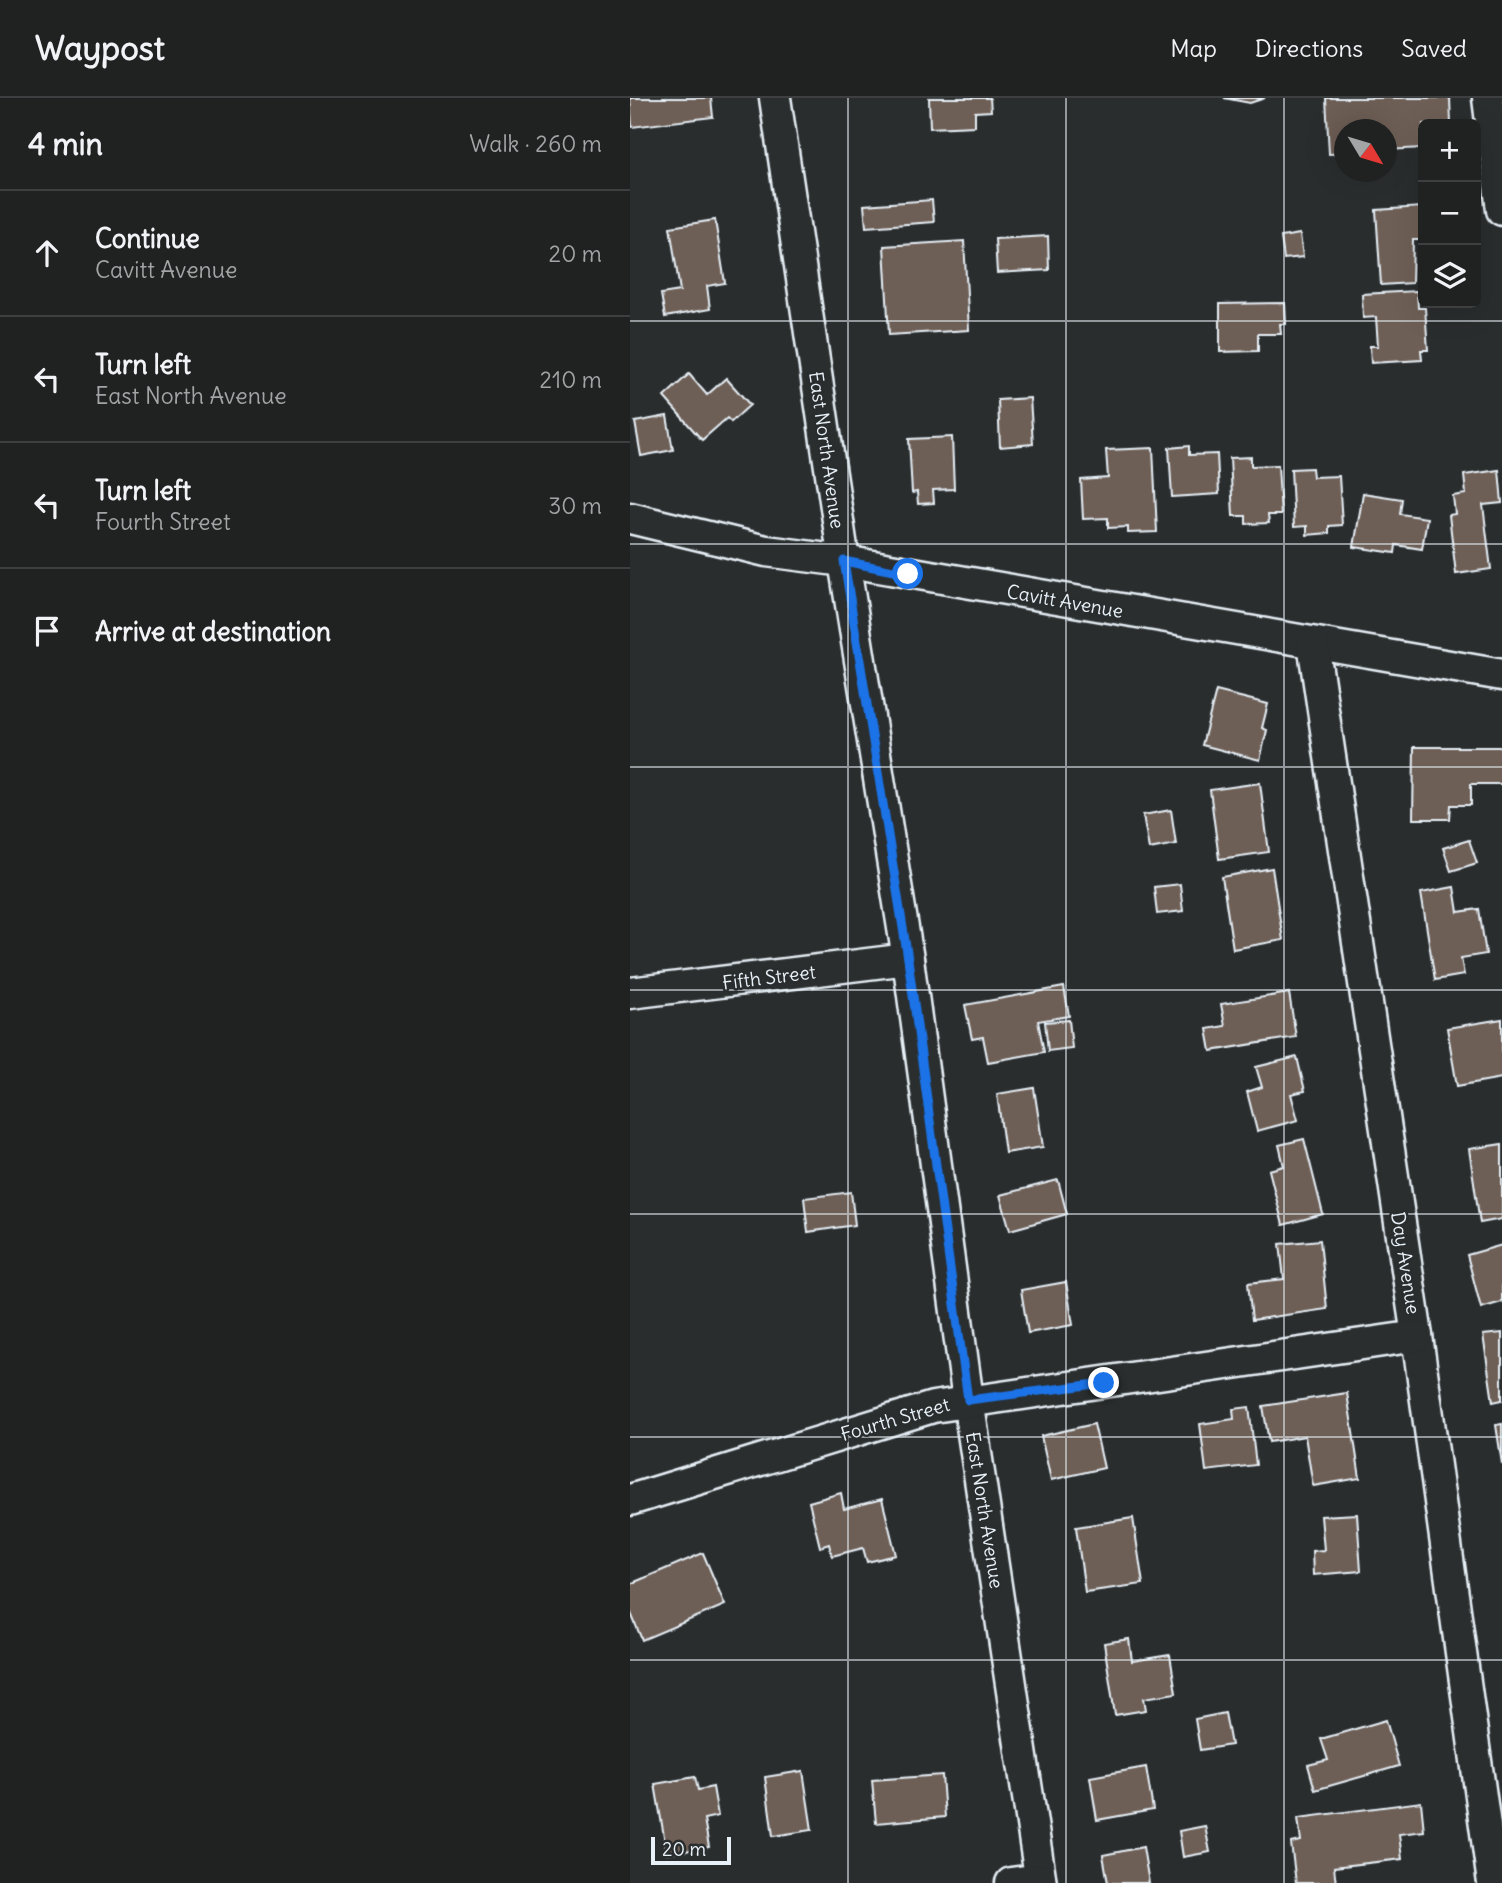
<!DOCTYPE html>
<meta charset="utf-8">
<style>
:root{--surface:#202222;--page:#2d2f2f;--text:#f1f3f6;--muted:#a2a4a5;--line:#3d3f40}
body{margin:0;font-family:Delius,sans-serif;background:var(--page);color:var(--text)}
.controls{position:absolute;right:21px;top:21px;display:grid;overflow:hidden;border-radius:10px;box-shadow:0 7px 28px #0002}
.controls button{width:63px;height:63px;display:grid;place-items:center;padding:0;border:0;border-bottom:2px solid var(--line);background:var(--surface);color:var(--text);font:35px sans-serif}
.compass{position:absolute;left:704px;top:21px;width:63px;height:63px;border-radius:50%;background:var(--surface);box-shadow:0 7px 28px #0002;rotate:128deg}
.scale{position:absolute;left:21px;bottom:18px;width:80px;box-sizing:border-box;padding-left:7px;border:4px solid #e8f1f8;border-top:0;font-size:19px;line-height:24px;white-space:nowrap;color:#e8f1f8;-webkit-text-stroke:5px #2a2d2e;paint-order:stroke}
.stop{position:absolute;width:21px;height:21px;margin:-16px;border:5px solid #1a73e8;border-radius:50%;background:#fff}
.stop.end{background:#1a73e8;border-color:#fff;box-shadow:0 2px 7px #0008}
.list{margin:0;padding:0;list-style:none}
h2{display:flex;justify-content:space-between;align-items:center;height:91px;margin:0;padding:0 28px;font-size:30px}
h2 small{font-size:23px;font-weight:400;color:var(--muted)}
.list li{display:grid;grid-template-columns:46px 1fr auto;gap:21px;align-items:center;box-sizing:border-box;height:126px;padding:0 28px;border-top:2px solid var(--line)}
.list b{display:block;font-size:26px;white-space:nowrap}
.list p{margin:0;font-size:23px;white-space:nowrap;color:var(--muted)}
.list em{font-size:23px;font-style:normal;color:var(--muted)}
.icon{flex:none;width:38px;height:38px;fill:none;stroke:currentColor;stroke-width:2;stroke-linecap:round;stroke-linejoin:round}
.map{position:relative;flex:none;width:872px;height:1785px;overflow:hidden}
header{display:flex;align-items:center;gap:42px;box-sizing:border-box;height:98px;padding:0 35px;background:var(--surface);border-bottom:2px solid var(--line)}
header strong{font-size:33px}
nav{display:flex;gap:38px;margin-inline-start:auto;font-size:24px}
main{display:flex}
aside{flex:1;background:var(--surface)}
.map>svg:first-child{display:block}
.building{fill:#6e5f56;stroke:#e8f1f8;stroke-width:2}
.lines{fill:none;stroke-linecap:round;stroke-linejoin:round}
.minor-casing{stroke:#e8f1f8;stroke-width:35}
.minor{stroke:#2a2d2e;stroke-width:30}
.route{stroke:#1a73e8;stroke-width:9}
.grid{fill:none;stroke:#e8f1f8;stroke-width:2;stroke-opacity:0.55}
.labels{text-anchor:middle;stroke-width:5;stroke-linejoin:round;paint-order:stroke}
.street-label{font-size:19px;fill:#e8f1f8;stroke:#2a2d2e}
</style>
<header>
<strong>Waypost</strong>
<nav><a>Map</a><a>Directions</a><a>Saved</a></nav>
</header>
<main>
<aside>
<h2>4 min<small>Walk · 260 m</small></h2>
<ul class="list">
<li><svg class="icon" aria-label="ahead" viewBox="0 0 24 24"><path d="M12 20V5M6 11l6-6 6 6"/></svg><div><b>Continue</b><p>Cavitt Avenue</p></div><em>20 m</em></li>
<li><svg class="icon" aria-label="left" viewBox="0 0 24 24"><path d="M17 20v-9H6M10 6l-5 5 5 5"/></svg><div><b>Turn left</b><p>East North Avenue</p></div><em>210 m</em></li>
<li><svg class="icon" aria-label="left" viewBox="0 0 24 24"><path d="M17 20v-9H6M10 6l-5 5 5 5"/></svg><div><b>Turn left</b><p>Fourth Street</p></div><em>30 m</em></li>
<li><svg class="icon" aria-label="arrive" viewBox="0 0 24 24"><path d="M6 21V4h12l-3 4 3 4H6"/></svg><div><b>Arrive at destination</b></div></li>
</ul>
</aside>
<div class="map">
<svg width="872" height="1785" viewBox="0 0 872 1785">
<rect width="100%" height="100%" fill="#2a2d2e"/>
<filter id="ink" filterUnits="userSpaceOnUse"><feTurbulence type="fractalNoise" baseFrequency=".0143" numOctaves="2"/><feDisplacementMap in="SourceGraphic" scale="14" xChannelSelector="R" yChannelSelector="G"/><feConvolveMatrix kernelMatrix="1 2 1 2 8 2 1 2 1" color-interpolation-filters="sRGB"/></filter>
<g filter="url(#ink)">
<g class="building">
<path d="M0,0H81L83,19L2,29Z"/>
<path d="M299,0H360L361,13L345,14V28L300,30Z"/>
<path d="M594,0H635L620,5Z"/>
<path d="M696,0H820L821,26H793V50L757,52V32H715V55L699,56Z"/>
<path d="M302,102L304,124L236,129L234,107Z"/>
<path d="M792,109L793,142H783L782,185L751,187L746,112Z"/>
<path d="M85,122L95,185L77,188L80,211L35,219L31,196L50,193L40,129Z"/>
<path d="M670,136L673,159L654,161L651,139Z"/>
<path d="M418,138L419,172L367,175L365,141Z"/>
<path d="M334,143L339,232L259,237L254,148Z"/>
<path d="M787,193L788,210H795L798,252H791L792,262L741,265L740,248H748L746,219L733,220L732,196Z"/>
<path d="M655,205L656,226H650L651,236H628V253L590,254V206Z"/>
<path d="M59,276L77,297L96,280L120,307L101,324L97,320L72,342L34,299Z"/>
<path d="M400,300L403,346L370,349L368,302Z"/>
<path d="M37,318L43,352L11,358L5,324Z"/>
<path d="M322,339L324,391L303,392L304,405L288,406L287,394L282,395L279,341Z"/>
<path d="M559,348V357L587,356L589,396L542,399L539,350Z"/>
<path d="M523,350L527,434L498,435V429L478,430V420L453,421L451,382L478,380L476,352Z"/>
<path d="M621,359V368L648,367L651,417H638L639,425L616,426V418H603L600,360Z"/>
<path d="M682,370L683,379L709,378L712,427L699,428V435L677,437V428L664,429L661,371Z"/>
<path d="M869,372L872,405L853,407L861,471L826,476L819,417L825,416L823,398L836,396L834,377Z"/>
<path d="M733,395L772,401L770,416L797,420L792,451L766,447L765,455L724,449Z"/>
<path d="M586,593L638,606L632,630L637,632L630,662L572,647Z"/>
<path d="M784,649H872V686H841V707H821L820,721H783Z"/>
<path d="M630,685L639,754L589,761L580,692Z"/>
<path d="M541,712L546,746L519,751L513,717Z"/>
<path d="M839,742L847,765L821,773L813,750Z"/>
<path d="M642,770L653,842L603,851L592,779Z"/>
<path d="M550,786L553,813L527,816L524,789Z"/>
<path d="M824,789L828,814L849,811L856,856L831,860L834,877L805,882L791,795Z"/>
<path d="M434,889L439,918L408,923L414,954L358,964L353,939L342,941L335,907Z"/>
<path d="M659,895L666,939L581,953L577,931L595,928L591,906Z"/>
<path d="M872,921V980L827,988L817,930Z"/>
<path d="M439,922L442,950L418,953L415,924Z"/>
<path d="M667,959L675,993L661,996L668,1022L627,1033L617,994L632,989L626,969Z"/>
<path d="M404,990L413,1049L375,1055L367,996Z"/>
<path d="M674,1041L693,1116L653,1127L639,1072L654,1068L649,1047Z"/>
<path d="M872,1046V1121L850,1125L839,1051Z"/>
<path d="M428,1082L437,1116L380,1132L370,1097Z"/>
<path d="M221,1094L225,1127L178,1134L174,1100Z"/>
<path d="M690,1142L697,1211L622,1222L618,1185L654,1181L650,1146Z"/>
<path d="M872,1147V1204L851,1210L837,1157Z"/>
<path d="M436,1184L443,1227L398,1235L391,1192Z"/>
<path d="M872,1235V1302L863,1304L853,1237Z"/>
<path d="M717,1295L730,1380L683,1388L675,1338L639,1344L633,1308Z"/>
<path d="M619,1309L626,1367L576,1373L570,1326L604,1321L603,1311Z"/>
<path d="M464,1326L474,1370L421,1382L411,1338Z"/>
<path d="M872,1326V1366L866,1327Z"/>
<path d="M211,1395L214,1411L252,1401L266,1457L237,1464L233,1450L202,1458L199,1446L190,1449L179,1404Z"/>
<path d="M727,1416L731,1473L683,1477L682,1453L694,1452L691,1418Z"/>
<path d="M503,1420L513,1486L455,1494L446,1429Z"/>
<path d="M73,1455L95,1507L12,1542L0,1513V1486Z"/>
<path d="M499,1541L502,1563L540,1557L546,1595L514,1600L516,1612L485,1617L474,1545Z"/>
<path d="M595,1615L601,1647L570,1652L565,1621Z"/>
<path d="M756,1622L769,1668L685,1692L678,1667L698,1662L691,1641Z"/>
<path d="M516,1669L523,1712L467,1722L460,1679Z"/>
<path d="M173,1673L182,1732L143,1738L135,1679Z"/>
<path d="M312,1677L315,1719L246,1725L242,1682Z"/>
<path d="M65,1679L68,1692L83,1689L88,1718L74,1721L79,1749L37,1756L25,1686Z"/>
<path d="M791,1704L794,1733L769,1736L772,1761L704,1769L706,1785H666L661,1745L671,1743L668,1720Z"/>
<path d="M575,1728L580,1754L553,1759L549,1733Z"/>
<path d="M513,1749L519,1785H478L473,1757Z"/>
</g>
<g class="lines">
<g class="minor-casing">
<g id="minor">
<path d="M145,0L214,463L278,861L338,1302L411,1785"/>
<path d="M858,0L872,112"/>
<path d="M0,420L136,453L214,463L872,577"/>
<path d="M683,545L787,1238L863,1785"/>
<path d="M0,895L278,861"/>
<path d="M0,1402L303,1309L787,1238"/>
<path d="M381,1785L410,1781"/>
</g>
</g>
<use href="#minor" class="minor"/>
</g>
</g>
<g class="lines" filter="url(#ink)">
<path class="route" d="M278,476L214,463L278,861L338,1302L474,1285"/>
</g>
<path class="grid" d="M218,0V1785M436,0V1785M654,0V1785M0,223H872M0,446H872M0,669H872M0,892H872M0,1116H872M0,1339H872M0,1562H872"/>
<g class="labels">
<g class="street-label">
<text transform="translate(197 352) rotate(82)" y="7">East North Avenue</text>
<text transform="translate(435 503) rotate(10)" y="7">Cavitt Avenue</text>
<text transform="translate(139 879) rotate(-7)" y="7">Fifth Street</text>
<text transform="translate(776 1165) rotate(81)" y="7">Day Avenue</text>
<text transform="translate(265 1321) rotate(-16)" y="7">Fourth Street</text>
<text transform="translate(355 1412) rotate(81)" y="7">East North Avenue</text>
</g>
</g>
</svg>
<div class="controls">
<button>+</button>
<button>−</button>
<button><svg class="icon" aria-label="layers" viewBox="0 0 24 24"><path d="M12 4l9 5-9 5-9-5zM3 14l9 5 9-5"/></svg></button>
</div>
<svg class="compass" viewBox="-18 -18 36 36"><path d="M0-13l5 13h-10z" fill="#e53935"/><path d="M0 13l5-13h-10z" fill="#a2a4a5"/></svg>
<div class="scale">20 m</div>
<div class="stop" style="left:278px;top:476px"></div>
<div class="stop end" style="left:474px;top:1285px"></div>
</div>
</main>
